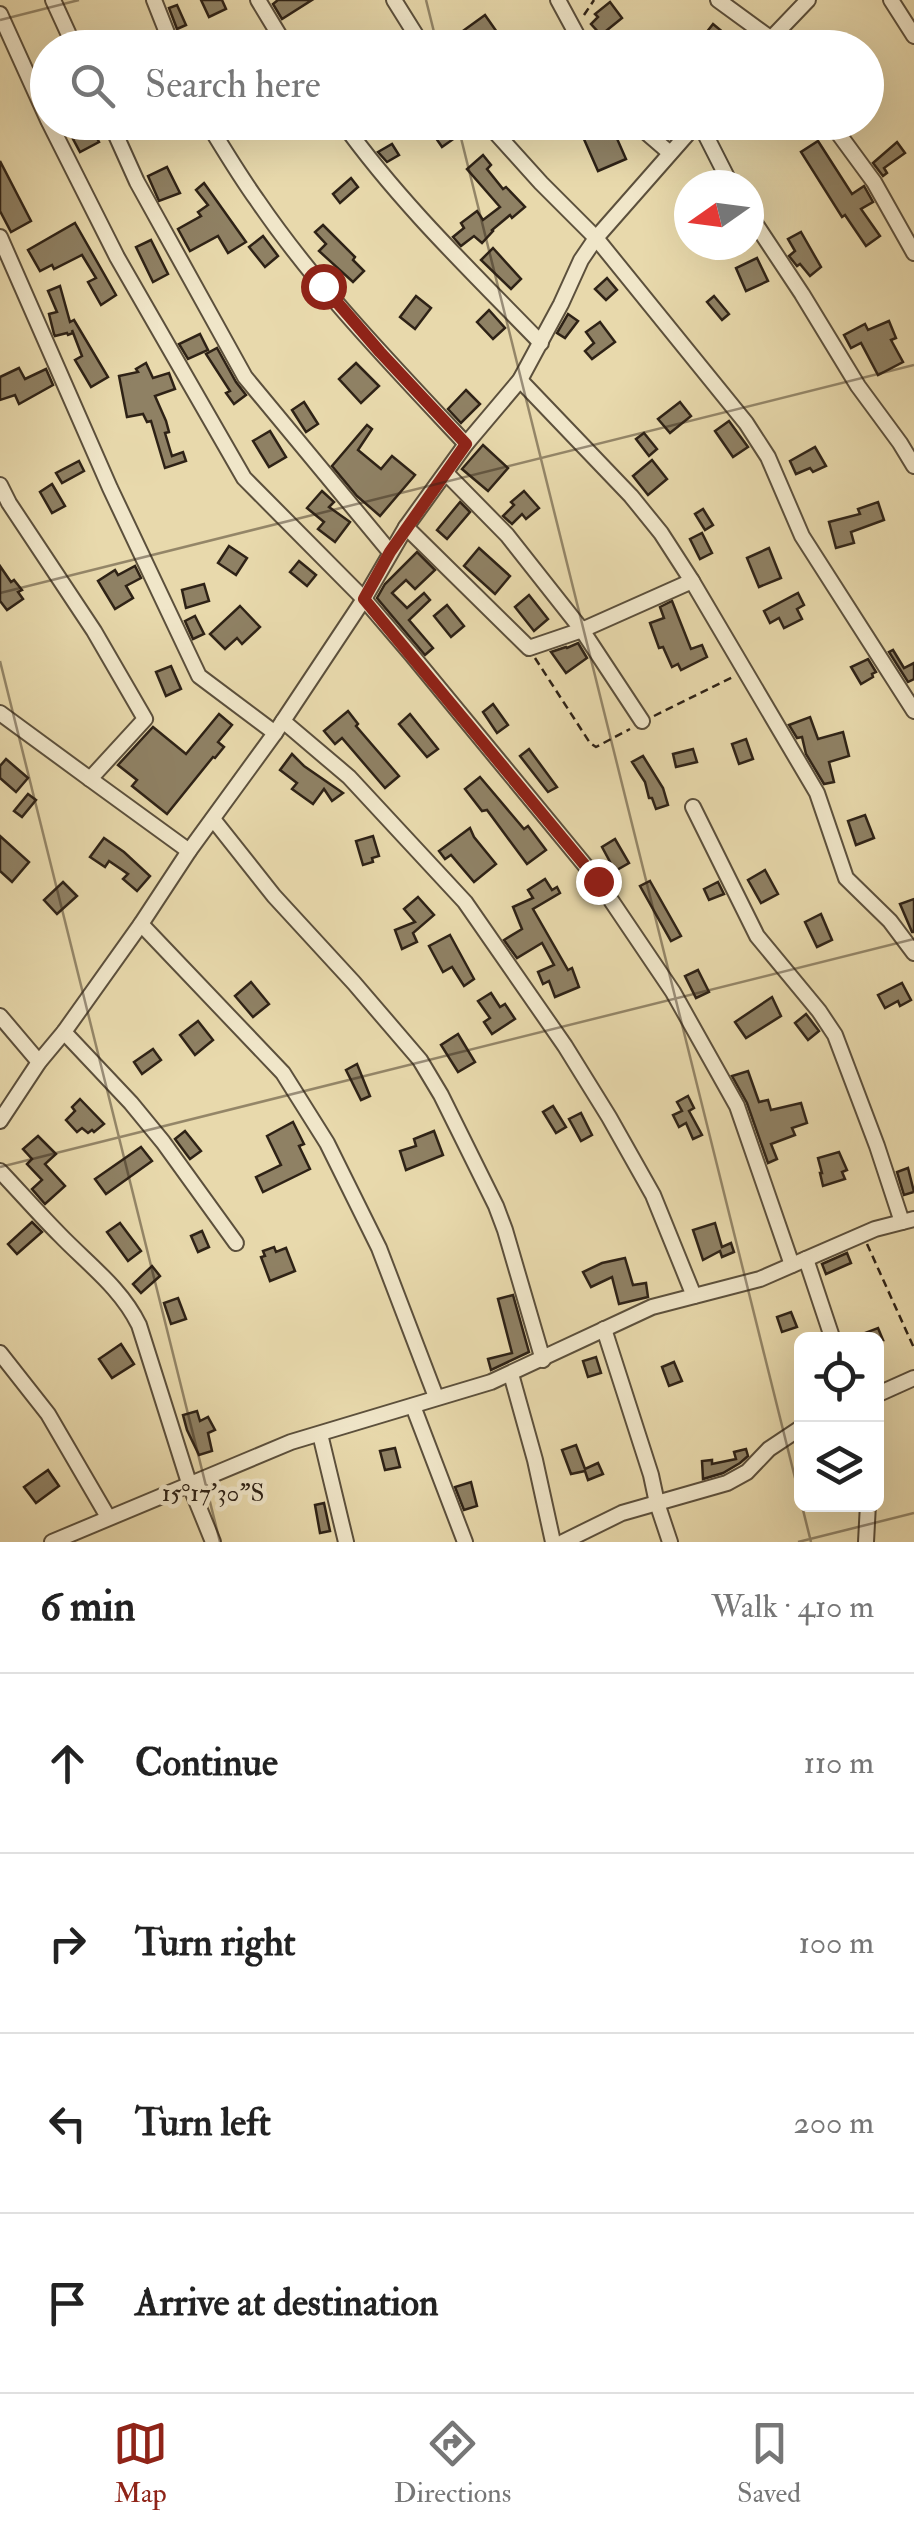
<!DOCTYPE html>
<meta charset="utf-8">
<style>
:root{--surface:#fff;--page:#f2f2f2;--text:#222;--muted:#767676;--line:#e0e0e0;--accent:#8f2418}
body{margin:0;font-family:"IM FELL Double Pica",serif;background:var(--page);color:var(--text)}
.controls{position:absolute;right:30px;bottom:30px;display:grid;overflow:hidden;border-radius:15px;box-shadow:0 10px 40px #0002}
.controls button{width:90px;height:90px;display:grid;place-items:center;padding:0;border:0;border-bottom:2px solid var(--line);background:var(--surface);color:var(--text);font:50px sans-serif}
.compass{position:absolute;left:674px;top:170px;width:90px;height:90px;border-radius:50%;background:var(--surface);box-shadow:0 10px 40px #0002;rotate:256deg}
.stop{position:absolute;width:30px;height:30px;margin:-22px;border:8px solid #8f2418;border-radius:50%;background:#fff}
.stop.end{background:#8f2418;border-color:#fff;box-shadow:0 2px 10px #0008}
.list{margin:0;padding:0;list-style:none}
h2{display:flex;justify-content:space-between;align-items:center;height:130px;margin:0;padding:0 40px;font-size:42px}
h2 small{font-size:32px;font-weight:400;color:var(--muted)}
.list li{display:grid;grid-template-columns:65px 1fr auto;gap:30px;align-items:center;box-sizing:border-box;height:180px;padding:0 40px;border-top:2px solid var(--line)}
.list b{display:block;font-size:38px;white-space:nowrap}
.list em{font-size:32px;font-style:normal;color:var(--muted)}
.icon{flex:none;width:55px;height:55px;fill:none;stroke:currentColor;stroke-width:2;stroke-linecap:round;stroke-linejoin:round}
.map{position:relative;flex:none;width:914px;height:1542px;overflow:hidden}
.search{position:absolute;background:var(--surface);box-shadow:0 10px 40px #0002;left:30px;right:30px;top:30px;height:110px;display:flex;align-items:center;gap:25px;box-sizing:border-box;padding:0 35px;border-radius:55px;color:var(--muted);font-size:38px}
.sheet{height:850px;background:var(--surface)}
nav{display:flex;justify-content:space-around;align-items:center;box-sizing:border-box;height:140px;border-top:2px solid var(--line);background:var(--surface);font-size:28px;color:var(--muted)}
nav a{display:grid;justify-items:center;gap:5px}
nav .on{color:var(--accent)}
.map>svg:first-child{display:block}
.building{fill:#8f8164;stroke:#2e2216;stroke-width:2.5}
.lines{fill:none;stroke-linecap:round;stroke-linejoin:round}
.street-casing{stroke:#5c503c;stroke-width:18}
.path{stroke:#2e2216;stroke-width:2.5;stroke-dasharray:8 5;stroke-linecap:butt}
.street{stroke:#f0e6c9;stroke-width:14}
.route{stroke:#8f2418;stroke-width:12}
.ticks{fill:none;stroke:#2e2216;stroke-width:2.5;stroke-opacity:0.45}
.ticks-label{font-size:25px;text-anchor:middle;fill:#2e2216;stroke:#f0e6c9;stroke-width:9;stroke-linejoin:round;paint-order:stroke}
</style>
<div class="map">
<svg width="914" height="1542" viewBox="0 0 914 1542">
<rect width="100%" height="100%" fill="#e8d9ac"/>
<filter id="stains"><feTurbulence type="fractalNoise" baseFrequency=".002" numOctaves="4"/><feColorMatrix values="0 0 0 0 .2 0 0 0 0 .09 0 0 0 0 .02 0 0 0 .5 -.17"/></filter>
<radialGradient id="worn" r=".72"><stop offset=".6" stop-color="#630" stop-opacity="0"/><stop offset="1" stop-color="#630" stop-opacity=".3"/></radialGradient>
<g class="building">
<path d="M201,0H222L226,9L209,17Z"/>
<path d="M278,0H312L282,19L273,4Z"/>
<path d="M610,2L622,18L601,35L591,24L598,17L595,14Z"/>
<path d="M177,5L186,25L177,29L169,8Z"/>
<path d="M485,15L499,35L482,48H454L449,41Z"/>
<path d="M713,24L742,48H713L702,38Z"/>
<path d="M540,33L550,48H521Z"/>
<path d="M425,122H450L459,135L442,147Z"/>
<path d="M611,125L626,159L598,171L583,137Z"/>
<path d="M92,129L99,142L80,152L73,139Z"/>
<path d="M818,141L852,194L864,186L873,202L861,209L880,236L866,246L845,215L842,217L801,152Z"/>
<path d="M897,142L905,153L884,168L887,173L883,176L873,163Z"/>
<path d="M392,144L399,155L387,162L378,152Z"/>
<path d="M483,155L491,165L487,169L503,189L506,187L525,207L512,218L510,215L492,230L493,231L482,243L474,236L461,246L453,237L464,228L461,223L477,211L483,220L500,207L467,169Z"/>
<path d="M0,161L31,221L11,232L0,211Z"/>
<path d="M167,167L180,193L159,201L148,176Z"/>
<path d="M351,178L358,187L340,203L333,194Z"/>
<path d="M204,183L246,242L228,253L218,236L190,251L178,229L201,216L198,212L208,205L196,190Z"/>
<path d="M75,223L116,295L101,305L88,282L96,278L82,255L54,269L52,265L40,271L28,250Z"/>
<path d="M323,225L355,257L353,260L364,271L353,282L319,251L326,244L315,232Z"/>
<path d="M801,232L821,267L810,276L800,264L797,266L789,256L795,251L788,239Z"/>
<path d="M263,236L278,256L265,267L249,247Z"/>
<path d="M151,240L168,274L153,282L136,247Z"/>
<path d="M493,248L521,279L511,289L481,260Z"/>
<path d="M757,258L768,281L746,291L736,268Z"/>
<path d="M607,278L617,290L606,300L595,289Z"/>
<path d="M60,286L70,322L74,320L108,377L91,387L75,360L82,356L72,330L73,333L68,335L67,333L55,336L54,334L49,314L57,312L48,291Z"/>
<path d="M416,296L431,308L415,329L400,317Z"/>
<path d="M714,296L729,314L722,320L707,302Z"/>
<path d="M489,310L505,328L493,339L477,322Z"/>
<path d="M568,314L578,321L565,338L557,333Z"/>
<path d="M889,321L896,338L891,340L903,362L878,375L861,343L851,348L844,335L865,324L868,330Z"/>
<path d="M600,322L615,342L592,359L585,351L594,343L586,332Z"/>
<path d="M200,334L208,350L188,359L179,344Z"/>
<path d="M217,348L236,382L246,395L234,404L226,393L230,391L206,354Z"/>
<path d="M146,363L153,378L169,373L175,389L155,396L166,421L169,432L165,433L172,456L183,452L186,461L165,468L151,421L147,422L143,414L127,417L119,376L138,372L136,369Z"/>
<path d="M356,363L379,386L361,403L339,379Z"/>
<path d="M19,368L25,379L46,369L53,385L19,404L15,395L0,400V377Z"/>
<path d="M466,390L480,404L461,423L448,409Z"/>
<path d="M304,402L318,424L306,432L292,410Z"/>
<path d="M680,402L691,416L670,433L658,419Z"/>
<path d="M729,421L748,447L733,457L715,431Z"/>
<path d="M367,425L372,429L358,450L381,469L392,456L415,475L380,516L357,496L332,466Z"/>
<path d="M270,431L286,457L269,467L253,441Z"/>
<path d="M644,433L657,449L649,456L636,439Z"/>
<path d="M483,445L508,468L488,491L462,469Z"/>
<path d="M815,447L826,466L813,472L810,468L796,474L790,461Z"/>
<path d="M652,460L667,479L648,495L633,476Z"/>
<path d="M79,461L84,471L62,483L56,473Z"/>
<path d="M52,484L65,506L52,513L40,492Z"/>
<path d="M322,491L334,502L329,507L350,522L335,542L318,529L324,522L307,508Z"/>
<path d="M524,491L539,508L526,519L522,514L512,524L503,516L514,505L511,502Z"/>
<path d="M460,502L470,512L447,539L437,530Z"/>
<path d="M878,502L884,520L851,532L854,543L836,548L829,522L860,514L858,509Z"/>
<path d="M703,509L713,525L705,530L695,514Z"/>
<path d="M702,533L712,553L700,559L690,539Z"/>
<path d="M229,546L247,558L236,575L218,563Z"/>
<path d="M479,548L510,576L495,594L464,566Z"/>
<path d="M769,548L781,578L759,587L747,558Z"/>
<path d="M417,552L435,570L415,589L406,580L392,593L407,608L424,593L430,600L409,620L433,648L425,655L377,598L385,584Z"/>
<path d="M299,561L316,575L307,586L290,572Z"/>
<path d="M0,566L11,582L14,580L22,590L18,592L23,599L7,610L0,601Z"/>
<path d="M135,566L141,578L126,586L133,598L115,609L98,581L115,570L118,575Z"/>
<path d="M204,584L209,601L186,608L182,590Z"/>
<path d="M798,593L804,605L797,609L802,619L784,628L779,618L770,623L764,611Z"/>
<path d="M529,595L548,619L534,631L515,607Z"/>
<path d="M672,601L691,649L702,645L707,657L681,670L678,664L672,667L663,647L659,648L650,623L664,618L660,607Z"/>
<path d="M447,605L464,626L451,637L434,616Z"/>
<path d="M240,606L260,627L242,644L237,638L225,649L210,634Z"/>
<path d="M195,616L204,634L193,639L185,621Z"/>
<path d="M578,643L587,658L566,673L551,652L566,647L567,648Z"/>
<path d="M893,650L904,668L914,663V679L908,682L889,652Z"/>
<path d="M868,659L876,672L872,674L873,677L861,684L851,667Z"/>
<path d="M171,666L181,689L166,696L156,672Z"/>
<path d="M493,704L508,725L497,733L483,712Z"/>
<path d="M348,711L358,724L356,726L399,776L385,788L342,738L335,744L324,731Z"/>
<path d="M219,714L232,725L218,742L224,747L215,758L213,757L167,814L132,786L137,780L118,765L153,727L186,754Z"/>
<path d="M410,714L438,749L427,757L399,724Z"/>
<path d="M810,717L818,739L843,732L849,756L829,762L834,782L824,784L806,754L802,737L797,738L789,725Z"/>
<path d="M746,739L753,759L739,764L732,744Z"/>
<path d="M529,749L557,787L548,792L520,756Z"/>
<path d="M693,749L697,762L676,767L673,754Z"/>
<path d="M292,754L304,766L343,793L332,801L324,789L313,804L292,789L297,783L280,770Z"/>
<path d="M643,756L663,788L668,805L656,809L652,798H649L645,782L632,762Z"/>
<path d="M6,759L28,778L16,792L0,778V766Z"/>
<path d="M480,777L524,829L528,826L546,850L527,864L487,810L482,811L465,789Z"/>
<path d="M28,794L36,800L22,817L14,811Z"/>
<path d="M865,815L874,838L856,845L848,821Z"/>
<path d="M470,828L474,837L496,864L474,882L451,855L445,859L439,851Z"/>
<path d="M0,836L29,862L12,882L0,871Z"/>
<path d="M373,836L379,856L372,858L373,862L363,865L356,841Z"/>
<path d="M104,838L124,852L150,876L137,891L123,879L128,874L109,861L105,867L90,857Z"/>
<path d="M615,839L629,863L615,871L602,847Z"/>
<path d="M765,870L778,894L761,903L748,880Z"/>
<path d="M545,879L552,890L557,887L560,893L533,909L568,970L572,968L579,987L555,997L549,981L543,984L538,972L554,965L542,943L517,958L504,940L522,929L513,907L533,898L528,890Z"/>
<path d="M650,881L681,936L671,941L640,886Z"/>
<path d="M63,882L77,896L57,914L44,900Z"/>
<path d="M718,882L724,894L709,900L704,889Z"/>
<path d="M418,897L434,915L413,933L417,942L402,949L395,930L415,922L404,909Z"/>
<path d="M914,899V932H912L900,904Z"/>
<path d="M821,914L832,940L817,947L805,922Z"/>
<path d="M450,935L474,979L464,986L452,967L443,972L429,946Z"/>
<path d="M698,970L709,992L696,998L685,976Z"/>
<path d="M251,982L269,1004L253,1017L235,996Z"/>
<path d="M902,983L911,1000L900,1006L898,1001L885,1008L878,995Z"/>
<path d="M491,993L500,1007L505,1004L515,1019L492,1034L484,1022L490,1018L478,1001Z"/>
<path d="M772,997L781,1016L746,1038L735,1022Z"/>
<path d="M806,1014L819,1031L808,1040L795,1023Z"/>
<path d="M198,1021L213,1040L195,1055L180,1035Z"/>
<path d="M458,1034L475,1062L458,1072L441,1045Z"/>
<path d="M153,1049L161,1060L142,1074L134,1062Z"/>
<path d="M357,1064L370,1096L361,1100L346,1070Z"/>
<path d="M748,1071L759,1102L768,1100L771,1110L801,1103L807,1123L792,1128L795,1135L771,1144L777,1159L768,1163L747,1103L732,1076Z"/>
<path d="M688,1096L694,1108L689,1111L702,1135L693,1139L686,1123L679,1127L673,1115L682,1111L677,1102Z"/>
<path d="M80,1099L104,1124L94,1132L92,1130L88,1133L82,1128L77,1132L66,1120L75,1111L72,1107Z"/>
<path d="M553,1106L566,1127L556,1133L543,1112Z"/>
<path d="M581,1113L592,1135L581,1141L569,1119Z"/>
<path d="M293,1122L304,1144L299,1146L310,1169L263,1192L256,1177L281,1165L267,1136Z"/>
<path d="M185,1131L201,1151L190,1159L175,1139Z"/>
<path d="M434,1131L443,1155L406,1170L400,1151L416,1146L414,1139Z"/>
<path d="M38,1136L56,1154L45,1164L65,1186L45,1204L32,1189L42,1180L27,1164L32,1159L23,1149Z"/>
<path d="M141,1147L152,1161L106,1194L95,1179Z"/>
<path d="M839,1152L847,1170L842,1172L845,1179L823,1186L820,1173H822L818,1158Z"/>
<path d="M908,1168L914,1192L904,1195L897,1172Z"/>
<path d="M32,1222L42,1232L17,1254L8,1244Z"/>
<path d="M120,1223L141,1251L128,1261L107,1232Z"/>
<path d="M715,1223L722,1247L731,1243L734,1252L722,1257L720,1251L703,1260L693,1230Z"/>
<path d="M202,1231L209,1247L198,1252L191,1236Z"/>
<path d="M274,1247L276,1252L286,1248L295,1271L270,1281L261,1257L265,1256L263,1251Z"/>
<path d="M847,1253L851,1263L826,1274L822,1264Z"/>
<path d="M625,1258L633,1285L646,1283L648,1297L619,1304L612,1277L591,1287L583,1272L602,1263Z"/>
<path d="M152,1266L160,1276L141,1293L133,1284Z"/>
<path d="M513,1295L529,1352L491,1370L488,1359L512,1353L498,1299Z"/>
<path d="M178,1298L186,1319L171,1324L164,1303Z"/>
<path d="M791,1312L797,1327L782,1332L777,1317Z"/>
<path d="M878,1328L883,1340H849V1339Z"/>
<path d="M121,1344L134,1364L112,1378L99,1359Z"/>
<path d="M596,1357L601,1373L588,1377L583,1361Z"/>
<path d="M674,1362L682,1381L669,1386L662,1367Z"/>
<path d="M197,1411L200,1421L208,1417L215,1430L208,1433L212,1451L199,1455L187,1430L183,1415Z"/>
<path d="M576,1445L585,1469L598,1463L603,1474L588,1480L585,1471L571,1474L562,1450Z"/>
<path d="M395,1448L400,1467L385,1470L380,1451Z"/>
<path d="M746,1449L748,1456L740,1463L723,1473L703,1479L702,1461L712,1460V1464L736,1459L734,1452Z"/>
<path d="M48,1470L59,1486L36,1503L24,1487Z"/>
<path d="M471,1482L477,1506L464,1510L455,1487Z"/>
<path d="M324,1503L330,1531L320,1533L315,1505Z"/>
</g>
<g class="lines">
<g class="street-casing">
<g id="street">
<path d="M53,0L75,48"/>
<path d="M154,0L173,48"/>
<path d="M258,0L287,48"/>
<path d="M394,0L424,48"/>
<path d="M558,0L584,48"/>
<path d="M718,0L770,38L776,48"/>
<path d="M891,0L914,36"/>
<path d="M0,14L48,120"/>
<path d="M762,48L808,0"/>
<path d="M49,122L117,257L244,478L364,599L411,654L598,881L673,992L737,1106L792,1265"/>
<path d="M110,122L137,182L245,377L390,552"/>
<path d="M207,122C223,148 239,175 257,200C317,288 393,366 466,444"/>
<path d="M342,122C400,203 472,272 541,343"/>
<path d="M486,122L541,183L596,238L746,423L768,457L802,536L914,711"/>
<path d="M634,122L670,153"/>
<path d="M699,122L731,185"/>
<path d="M830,122L874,182L914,253"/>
<path d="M749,214L802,294L858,386L900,443L914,466"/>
<path d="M0,237L110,488L199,676L275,733"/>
<path d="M520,380L631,496L661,533L692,581L817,793L846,878L890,921L914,953"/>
<path d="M447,474L507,535L582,630L642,721"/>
<path d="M0,485L9,503L94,631L145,719L90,779L189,851"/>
<path d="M406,527L529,648L582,630L692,581"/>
<path d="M0,713L90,779"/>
<path d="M283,721L349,777L465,902L565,1046L609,1117L653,1195L694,1296"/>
<path d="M693,807L757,936L819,1011L835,1035L877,1146L902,1222"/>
<path d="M213,819L274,896L354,983L420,1060L441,1095L496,1206L505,1230L543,1360"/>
<path d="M141,924L283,1073L327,1143L379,1248L436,1397"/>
<path d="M0,1016L39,1062"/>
<path d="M64,1032L131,1103L163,1142L236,1243"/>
<path d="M0,1121L39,1062L64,1032L141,924L189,851L275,733L364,599L406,527L466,444L520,380L561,304L581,260L596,238L698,122"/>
<path d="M0,1171C20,1192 39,1214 60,1235C88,1264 121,1288 139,1325L189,1483L213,1542"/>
<path d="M806,1259L833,1340"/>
<path d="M604,1329L651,1475L657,1503L670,1542"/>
<path d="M0,1353L48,1414L108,1517"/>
<path d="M511,1374L535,1460L553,1542"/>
<path d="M876,1395L914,1378"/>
<path d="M413,1406L465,1542"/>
<path d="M320,1434L346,1542"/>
<path d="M52,1542L291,1442L491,1382L652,1307L760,1279L875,1229L914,1219"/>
<path d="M563,1542L622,1513L727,1483L747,1472L769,1449L802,1427"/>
<path d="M866,1542L868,1504"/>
</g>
</g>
<g class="path">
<path d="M584,15L594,0"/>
<path d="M535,658L590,743L596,747L630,729"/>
<path d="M654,716L733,677"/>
<path d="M867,1244L914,1348"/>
</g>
<use href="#street" class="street"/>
</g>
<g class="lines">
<path class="route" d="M323,286L380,352L466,444L390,552L364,599L598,881"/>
</g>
<path class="ticks" d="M426,0L438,48M0,20L79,0M457,122L811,1542M0,593L914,365M0,661L220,1542M0,1167L914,939M798,1542L914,1513"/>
<g class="ticks-label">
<text x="213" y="1501">15°17'30"S</text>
</g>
<rect width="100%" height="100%" filter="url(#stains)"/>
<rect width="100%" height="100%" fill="url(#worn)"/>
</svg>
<div class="controls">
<button><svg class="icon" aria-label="locate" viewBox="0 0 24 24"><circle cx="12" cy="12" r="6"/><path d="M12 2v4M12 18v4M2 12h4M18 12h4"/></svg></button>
<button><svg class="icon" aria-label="layers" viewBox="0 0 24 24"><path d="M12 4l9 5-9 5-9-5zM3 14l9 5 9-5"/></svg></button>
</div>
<svg class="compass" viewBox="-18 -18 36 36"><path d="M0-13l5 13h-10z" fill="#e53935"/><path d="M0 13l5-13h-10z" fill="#767676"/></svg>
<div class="stop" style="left:323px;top:286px"></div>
<div class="stop end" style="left:598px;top:881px"></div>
<div class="search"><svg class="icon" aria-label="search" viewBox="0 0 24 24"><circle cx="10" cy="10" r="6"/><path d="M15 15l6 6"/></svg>Search here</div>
</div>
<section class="sheet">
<h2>6 min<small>Walk · 410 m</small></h2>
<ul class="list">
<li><svg class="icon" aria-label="ahead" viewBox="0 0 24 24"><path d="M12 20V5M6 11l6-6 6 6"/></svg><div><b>Continue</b></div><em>110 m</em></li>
<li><svg class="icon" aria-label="right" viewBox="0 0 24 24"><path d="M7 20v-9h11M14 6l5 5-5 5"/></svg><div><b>Turn right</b></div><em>100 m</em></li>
<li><svg class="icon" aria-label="left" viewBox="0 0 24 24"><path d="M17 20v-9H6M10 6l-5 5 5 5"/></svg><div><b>Turn left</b></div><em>200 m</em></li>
<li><svg class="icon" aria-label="arrive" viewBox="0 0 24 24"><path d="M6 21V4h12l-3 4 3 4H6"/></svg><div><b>Arrive at destination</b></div></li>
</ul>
</section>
<nav>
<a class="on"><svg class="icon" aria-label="map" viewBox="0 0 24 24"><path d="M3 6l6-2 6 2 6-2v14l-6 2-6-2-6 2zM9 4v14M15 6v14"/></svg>Map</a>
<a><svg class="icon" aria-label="directions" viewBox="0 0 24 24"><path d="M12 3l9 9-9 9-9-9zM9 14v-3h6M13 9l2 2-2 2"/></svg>Directions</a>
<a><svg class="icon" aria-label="saved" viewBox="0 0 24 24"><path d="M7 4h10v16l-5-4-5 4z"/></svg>Saved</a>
</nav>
